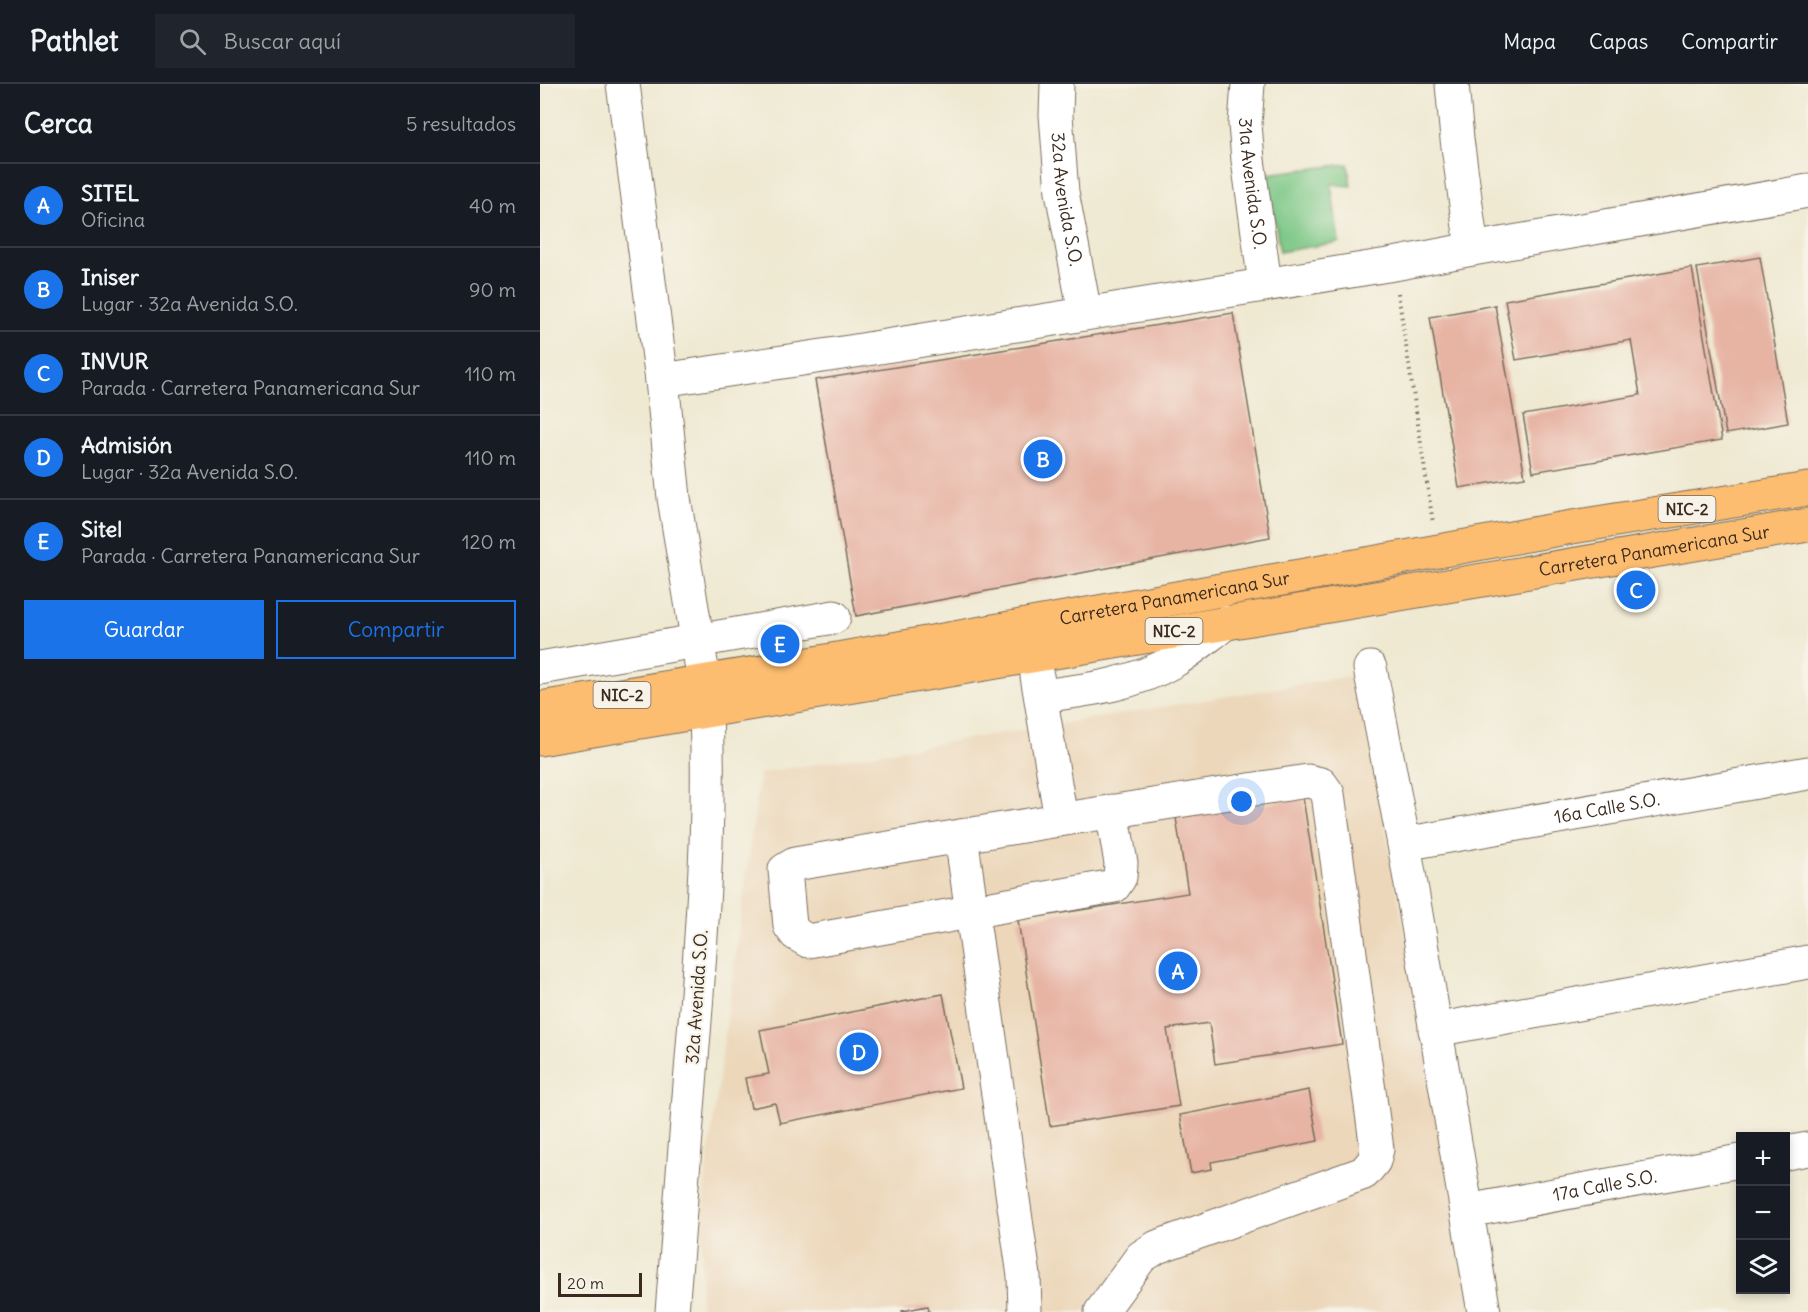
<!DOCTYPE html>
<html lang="es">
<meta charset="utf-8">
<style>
:root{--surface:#171b24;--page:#20242c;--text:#f1f3f6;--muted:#9ea1a6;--line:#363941;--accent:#1a73e8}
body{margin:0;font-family:Delius,sans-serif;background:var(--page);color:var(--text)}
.controls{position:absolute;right:18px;bottom:18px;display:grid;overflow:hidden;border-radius:0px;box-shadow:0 3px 9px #0003}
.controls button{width:54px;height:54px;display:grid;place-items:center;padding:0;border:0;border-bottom:2px solid var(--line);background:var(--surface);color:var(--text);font:30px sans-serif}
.scale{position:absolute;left:18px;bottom:15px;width:84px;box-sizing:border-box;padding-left:6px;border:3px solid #3b2a1e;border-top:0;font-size:16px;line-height:21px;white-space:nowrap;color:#3b2a1e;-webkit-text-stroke:4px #f7f3e8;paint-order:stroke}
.you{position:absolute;left:702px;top:718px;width:21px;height:21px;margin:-15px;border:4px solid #fff;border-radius:50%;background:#1a73e8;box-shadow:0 0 0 9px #1a73e833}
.badge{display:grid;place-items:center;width:39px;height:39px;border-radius:50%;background:var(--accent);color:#fff;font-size:20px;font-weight:700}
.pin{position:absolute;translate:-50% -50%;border:3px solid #fff;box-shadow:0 2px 6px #0006}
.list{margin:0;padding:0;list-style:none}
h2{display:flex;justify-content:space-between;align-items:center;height:78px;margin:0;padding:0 24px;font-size:26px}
h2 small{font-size:20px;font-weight:400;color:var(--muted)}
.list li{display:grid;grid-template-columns:39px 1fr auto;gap:18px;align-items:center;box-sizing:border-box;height:84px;padding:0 24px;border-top:2px solid var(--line)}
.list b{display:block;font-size:22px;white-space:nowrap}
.list p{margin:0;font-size:20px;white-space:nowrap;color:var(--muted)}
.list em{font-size:20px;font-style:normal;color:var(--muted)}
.actions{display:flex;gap:12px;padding:18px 24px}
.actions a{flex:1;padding:14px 0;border:2px solid var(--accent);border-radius:0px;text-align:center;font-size:21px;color:var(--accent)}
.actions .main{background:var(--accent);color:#fff}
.icon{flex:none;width:33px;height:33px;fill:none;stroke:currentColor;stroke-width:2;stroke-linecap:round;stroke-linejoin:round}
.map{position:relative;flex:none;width:1268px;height:1228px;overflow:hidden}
header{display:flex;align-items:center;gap:36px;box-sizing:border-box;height:84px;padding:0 30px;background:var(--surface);border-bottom:2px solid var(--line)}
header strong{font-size:28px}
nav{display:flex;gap:33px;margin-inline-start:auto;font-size:21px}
.search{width:420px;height:54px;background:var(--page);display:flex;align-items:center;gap:15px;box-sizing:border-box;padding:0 21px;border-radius:0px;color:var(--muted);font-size:22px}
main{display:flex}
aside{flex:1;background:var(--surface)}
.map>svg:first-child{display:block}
.built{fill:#ecd7ba}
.green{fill:#7dc887;stroke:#5c7952;stroke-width:1.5}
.building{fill:#e7b4a4}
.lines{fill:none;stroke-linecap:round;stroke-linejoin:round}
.minor-casing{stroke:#7a6d5d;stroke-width:35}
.highway-casing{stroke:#7a6d5d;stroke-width:35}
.path{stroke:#7a6d5d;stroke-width:4;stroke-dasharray:1.5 4.5;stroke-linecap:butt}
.minor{stroke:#fff;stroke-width:33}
.highway{stroke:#fcbd6f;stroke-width:33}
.labels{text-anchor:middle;stroke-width:4.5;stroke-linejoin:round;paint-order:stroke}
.shield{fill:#f7f3e8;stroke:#73665b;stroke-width:1.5}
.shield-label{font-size:16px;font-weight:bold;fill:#3b2a1e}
.street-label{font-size:18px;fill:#3b2a1e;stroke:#f7f3e8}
</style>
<header>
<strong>Pathlet</strong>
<div class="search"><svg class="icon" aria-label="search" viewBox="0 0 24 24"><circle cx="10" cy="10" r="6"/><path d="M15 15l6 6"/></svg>Buscar aquí</div>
<nav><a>Mapa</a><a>Capas</a><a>Compartir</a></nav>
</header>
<main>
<aside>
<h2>Cerca<small>5 resultados</small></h2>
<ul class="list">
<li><span class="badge">A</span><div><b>SITEL</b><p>Oficina</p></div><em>40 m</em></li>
<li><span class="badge">B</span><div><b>Iniser</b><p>Lugar · 32a Avenida S.O.</p></div><em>90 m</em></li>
<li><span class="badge">C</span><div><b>INVUR</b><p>Parada · Carretera Panamericana Sur</p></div><em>110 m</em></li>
<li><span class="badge">D</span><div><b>Admisión</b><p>Lugar · 32a Avenida S.O.</p></div><em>110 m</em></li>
<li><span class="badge">E</span><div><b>Sitel</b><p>Parada · Carretera Panamericana Sur</p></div><em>120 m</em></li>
</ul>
<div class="actions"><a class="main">Guardar</a><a>Compartir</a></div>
</aside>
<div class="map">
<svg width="1268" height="1228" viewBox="0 0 1268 1228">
<rect width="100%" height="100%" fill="#f7f3e8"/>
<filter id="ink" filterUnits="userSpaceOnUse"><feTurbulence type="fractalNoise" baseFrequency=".0167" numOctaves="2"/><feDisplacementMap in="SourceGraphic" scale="12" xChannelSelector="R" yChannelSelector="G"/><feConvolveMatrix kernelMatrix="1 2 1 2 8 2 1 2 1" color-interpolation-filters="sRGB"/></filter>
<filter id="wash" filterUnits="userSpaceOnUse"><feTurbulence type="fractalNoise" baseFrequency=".008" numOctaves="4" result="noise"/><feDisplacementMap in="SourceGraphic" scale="24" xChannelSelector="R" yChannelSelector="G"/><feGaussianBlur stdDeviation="1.35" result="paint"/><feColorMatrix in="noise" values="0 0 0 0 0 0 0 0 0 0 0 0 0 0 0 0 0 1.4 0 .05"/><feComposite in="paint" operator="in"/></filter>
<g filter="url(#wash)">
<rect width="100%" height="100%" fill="#efe9d2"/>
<path class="built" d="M817,591L935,1228H160L164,1107L220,689Z"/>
<path class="green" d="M808,80L811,102L791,100L799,158L740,168L727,90Z"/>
<g id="blocks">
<g class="building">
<path d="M1220,173L1248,339L1186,350L1157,184Z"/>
<path d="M1152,184L1182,356L993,388L983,331L1100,311L1091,256L976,276L965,216Z"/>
<path d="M955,221L985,393L919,404L890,233Z"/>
<path d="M693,229L730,453L316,532L275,296Z"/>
<path d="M763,714L802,960L675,980L669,939L627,945L639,1022L510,1042L478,836L648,809L636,734Z"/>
<path d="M403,910L421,1004L240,1039L235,1019L211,1024L205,994L229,990L220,946Z"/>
<path d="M769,1006L778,1057L671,1078L672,1085L651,1089L640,1031Z"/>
<path d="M388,1222L389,1228H363L362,1227Z"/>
</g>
</g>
</g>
<g filter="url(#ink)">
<use href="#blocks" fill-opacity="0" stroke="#7a6d5d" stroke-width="1.5"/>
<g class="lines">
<g class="minor-casing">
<g id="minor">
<path d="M83,0L122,296L134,414L164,597C172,706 164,815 156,924C148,1025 140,1127 132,1228"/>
<path id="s1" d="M517,0L516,31L522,108L545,229"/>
<path id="s2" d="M708,0L705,40L708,76L725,200"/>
<path d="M912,0L917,55L932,165"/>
<path d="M122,296L309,268L854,180L932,165L1268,107"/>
<path d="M0,584L294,533"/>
<path d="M830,584L864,760L944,1228"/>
<path d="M497,592L521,735"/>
<path d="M501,612C547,606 593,601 634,577C652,566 669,551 687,538"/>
<path d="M421,752L484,1192L485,1228"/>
<path id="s3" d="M864,760L1268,689"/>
<path d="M895,946L1268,878"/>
<path d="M1246,1069L1268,1065"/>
<path id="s4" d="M927,1127L1200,1077"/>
<path d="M561,1228L601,1173L617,1163L824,1089L834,1077L837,1065L788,710L781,700L768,697C596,723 425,751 255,780L245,786L250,842L256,850L268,857L574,802L580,793L581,779L572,727"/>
</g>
</g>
<g class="highway-casing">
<g id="highway">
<path id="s5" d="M0,624L247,584L1026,444L1268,405"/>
<path id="s6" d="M0,655L1268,441"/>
</g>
</g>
<path class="path" d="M858,209L893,439"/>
<use href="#minor" class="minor"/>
<use href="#highway" class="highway"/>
</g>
</g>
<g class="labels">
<g class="shield">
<rect x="1118.5" y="412" width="57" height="26" rx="4.5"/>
<rect x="605.5" y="534" width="57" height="26" rx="4.5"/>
<rect x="53.5" y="598" width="57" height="26" rx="4.5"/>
</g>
<g class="shield-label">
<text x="1147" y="431">NIC-2</text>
<text x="634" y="553">NIC-2</text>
<text x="82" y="617">NIC-2</text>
</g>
<g class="street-label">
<text dy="6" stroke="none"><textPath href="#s2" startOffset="100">31a Avenida S.O.</textPath></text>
<text dy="6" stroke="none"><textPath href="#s1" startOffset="116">32a Avenida S.O.</textPath></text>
<text dy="6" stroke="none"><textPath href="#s6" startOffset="1130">Carretera Panamericana Sur</textPath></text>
<text dy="6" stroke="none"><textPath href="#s5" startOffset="644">Carretera Panamericana Sur</textPath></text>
<text dy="6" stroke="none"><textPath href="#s3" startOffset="206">16a Calle S.O.</textPath></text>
<text transform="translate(157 913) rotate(-86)" y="6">32a Avenida S.O.</text>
<text dy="6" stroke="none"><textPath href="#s4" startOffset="140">17a Calle S.O.</textPath></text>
</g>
</g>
</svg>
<div class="controls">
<button>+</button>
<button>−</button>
<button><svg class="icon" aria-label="layers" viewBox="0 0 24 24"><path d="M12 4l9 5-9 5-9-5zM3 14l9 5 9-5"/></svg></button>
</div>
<div class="scale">20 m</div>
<div class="you"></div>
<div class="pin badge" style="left:638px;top:887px">A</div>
<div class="pin badge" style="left:503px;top:375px">B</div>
<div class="pin badge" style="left:1096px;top:506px">C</div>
<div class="pin badge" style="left:319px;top:968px">D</div>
<div class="pin badge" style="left:240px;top:560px">E</div>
</div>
</main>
